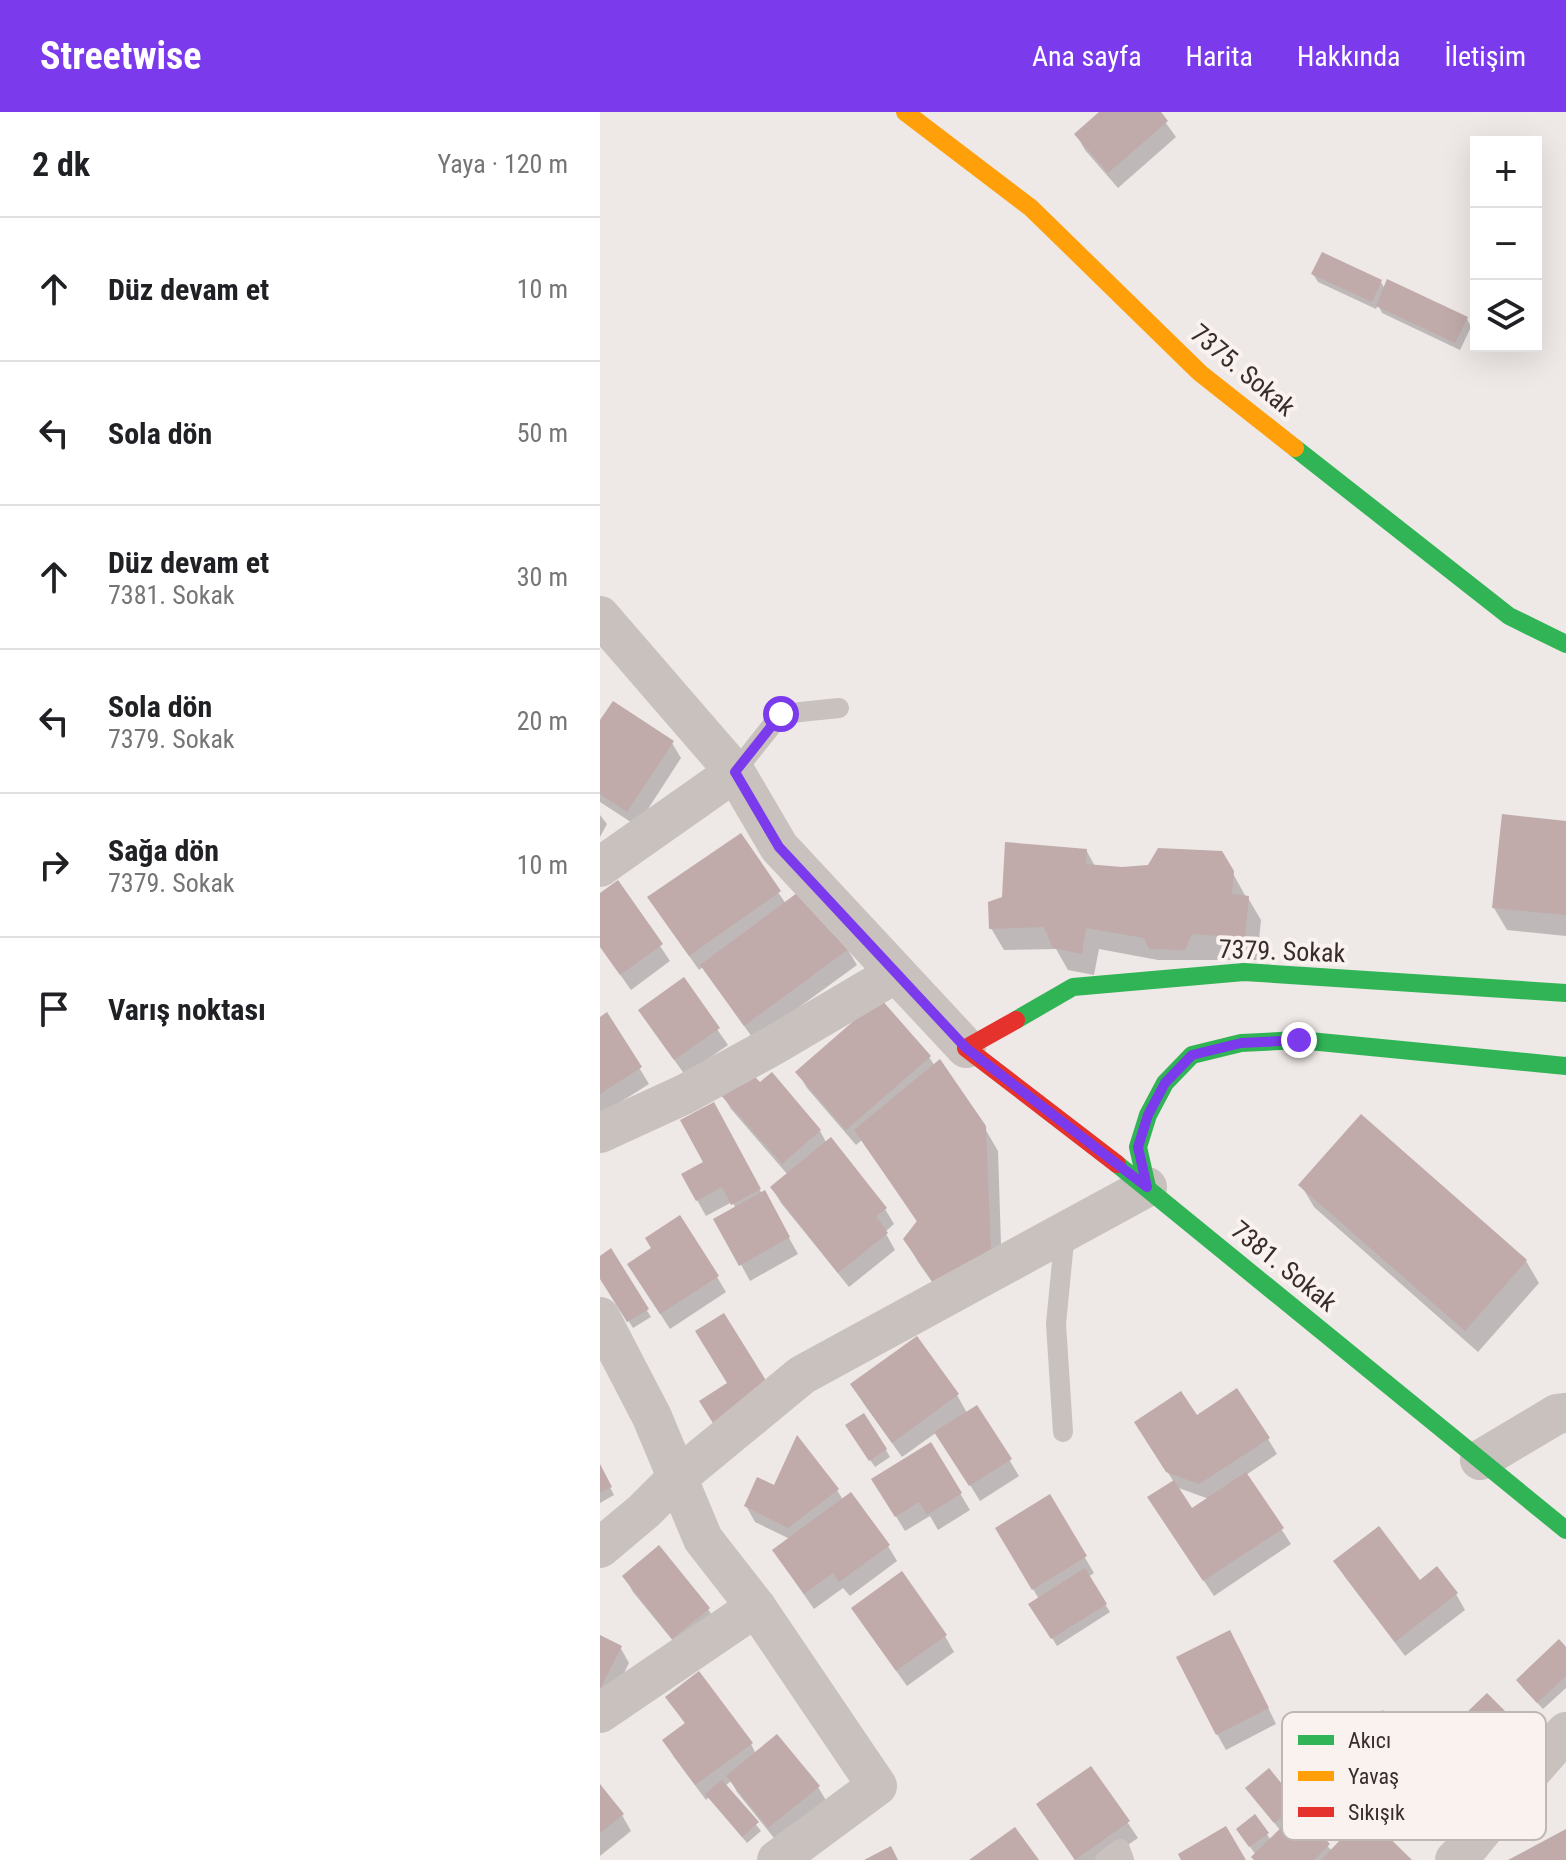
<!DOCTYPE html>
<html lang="tr">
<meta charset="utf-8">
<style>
:root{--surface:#fff;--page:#f6f6f6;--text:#202124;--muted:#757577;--line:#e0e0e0;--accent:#7c3aed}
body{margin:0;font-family:"Roboto Condensed",sans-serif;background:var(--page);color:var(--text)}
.controls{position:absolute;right:24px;top:24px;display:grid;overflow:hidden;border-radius:0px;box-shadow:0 8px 32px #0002}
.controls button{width:72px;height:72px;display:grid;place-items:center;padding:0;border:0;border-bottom:2px solid var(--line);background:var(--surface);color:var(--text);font:40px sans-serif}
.stop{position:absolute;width:24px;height:24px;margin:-18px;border:6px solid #7c3aed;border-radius:50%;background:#fff}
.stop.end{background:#7c3aed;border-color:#fff;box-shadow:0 2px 8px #0008}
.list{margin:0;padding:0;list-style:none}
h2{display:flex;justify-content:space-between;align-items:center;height:104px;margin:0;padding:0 32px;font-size:34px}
h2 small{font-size:26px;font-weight:400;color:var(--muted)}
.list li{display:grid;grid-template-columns:52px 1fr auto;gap:24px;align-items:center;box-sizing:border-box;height:144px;padding:0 32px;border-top:2px solid var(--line)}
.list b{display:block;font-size:30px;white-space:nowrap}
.list p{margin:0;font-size:26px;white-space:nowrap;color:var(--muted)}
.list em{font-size:26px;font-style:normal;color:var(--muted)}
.icon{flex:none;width:44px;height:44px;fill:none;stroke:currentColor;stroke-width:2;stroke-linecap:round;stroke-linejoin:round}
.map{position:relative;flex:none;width:966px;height:1748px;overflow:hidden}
header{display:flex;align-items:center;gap:48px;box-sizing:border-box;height:112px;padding:0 40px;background:var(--accent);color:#fff}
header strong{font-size:38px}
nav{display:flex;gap:44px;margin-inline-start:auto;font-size:28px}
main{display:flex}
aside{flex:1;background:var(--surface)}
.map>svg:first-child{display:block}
.shadow{fill:#0003;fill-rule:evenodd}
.building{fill:#c0aaaa}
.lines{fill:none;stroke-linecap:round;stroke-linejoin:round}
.lane{stroke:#c8c1be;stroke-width:20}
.street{stroke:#c8c1be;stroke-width:40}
.fast{stroke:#30b455;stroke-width:18}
.slow{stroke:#ff9f0a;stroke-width:18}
.jam{stroke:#e5322d;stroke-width:18}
.route{stroke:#7c3aed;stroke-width:10}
.labels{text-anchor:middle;stroke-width:8;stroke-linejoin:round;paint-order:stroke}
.street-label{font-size:26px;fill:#382d2c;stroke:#f9f2ef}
.key{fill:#f9f2ef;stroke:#bfb7b4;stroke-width:2}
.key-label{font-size:22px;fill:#382d2c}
</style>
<header>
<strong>Streetwise</strong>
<nav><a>Ana sayfa</a><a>Harita</a><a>Hakkında</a><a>İletişim</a></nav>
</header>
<main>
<aside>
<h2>2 dk<small>Yaya · 120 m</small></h2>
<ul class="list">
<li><svg class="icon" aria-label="ahead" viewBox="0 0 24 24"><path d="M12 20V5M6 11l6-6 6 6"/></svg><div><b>Düz devam et</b></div><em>10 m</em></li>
<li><svg class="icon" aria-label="left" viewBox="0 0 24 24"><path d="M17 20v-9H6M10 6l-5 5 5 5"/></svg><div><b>Sola dön</b></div><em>50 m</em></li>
<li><svg class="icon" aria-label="ahead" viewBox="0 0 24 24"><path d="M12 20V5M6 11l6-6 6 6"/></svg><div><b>Düz devam et</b><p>7381. Sokak</p></div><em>30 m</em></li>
<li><svg class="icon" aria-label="left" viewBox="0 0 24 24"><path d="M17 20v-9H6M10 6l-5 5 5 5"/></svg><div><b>Sola dön</b><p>7379. Sokak</p></div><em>20 m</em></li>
<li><svg class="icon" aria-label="right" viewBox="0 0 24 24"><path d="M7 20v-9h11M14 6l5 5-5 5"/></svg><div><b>Sağa dön</b><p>7379. Sokak</p></div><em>10 m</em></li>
<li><svg class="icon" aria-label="arrive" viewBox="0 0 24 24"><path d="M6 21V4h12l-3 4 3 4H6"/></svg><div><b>Varış noktası</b></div></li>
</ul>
</aside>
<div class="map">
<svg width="966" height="1748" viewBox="0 0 966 1748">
<rect width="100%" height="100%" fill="#eee8e6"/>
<g class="shadow">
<path d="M502,0H558L576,25L518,76L485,38L476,22Z"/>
<path d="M713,162L781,170L785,177L867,207L871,215L860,238L782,201L778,193L776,197L718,170Z"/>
<path d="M0,612L72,631L81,646L37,714L0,690Z"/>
<path d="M0,703L7,712L0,725Z"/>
<path d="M966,711V824L907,818L894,796Z"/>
<path d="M140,724L186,792L248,838L257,853L154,928L103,855L99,858L59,801Z"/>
<path d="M486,738L495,754L522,757L550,755L621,740L646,785L648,786L661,808L657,848H558L499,837L494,863L468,858L456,837L404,838L391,816L403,787Z"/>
<path d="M18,771L70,849L31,878L0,834V783Z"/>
<path d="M83,868L128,933L85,963L50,914Z"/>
<path d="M7,903L49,972L0,1003V907Z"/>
<path d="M329,945L335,954L384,1015L398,1039L402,1163L352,1198L318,1150L305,1127L318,1111L262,1028L256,1033L207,976L198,961Z"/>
<path d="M160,973L220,1019L226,1030L285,1097L294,1112L285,1120L295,1138L249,1175L181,1091L172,1075L188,1063L131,997L122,982Z"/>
<path d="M122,1008L162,1082L164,1081L198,1142L150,1169L116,1107L136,1096L132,1090L106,1104L83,1063L106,1050Z"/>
<path d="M701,1073L926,1149L939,1171L878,1240L714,1095Z"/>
<path d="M53,1137L117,1165L126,1180L70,1217L39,1169Z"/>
<path d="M10,1139L51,1205L33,1216L0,1164V1146Z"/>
<path d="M357,1283L367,1301L377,1295L419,1364L380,1389L337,1320L302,1345L262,1289Z"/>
<path d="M596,1306L668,1327L677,1342L646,1363L691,1432L614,1484L559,1401L574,1370L545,1326ZM576,1375L609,1387L592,1398Z"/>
<path d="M252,1322L286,1338L290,1345L275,1355Z"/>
<path d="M331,1333L370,1398L338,1418L330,1404L305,1419L283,1383Z"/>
<path d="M0,1356L14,1383L0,1391Z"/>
<path d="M237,1378L243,1388L288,1434L297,1449L250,1484L243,1476L214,1497L184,1454L190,1427L155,1410L146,1394Z"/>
<path d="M449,1385L494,1461L488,1465L510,1500L457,1534L431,1492L439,1487L397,1417Z"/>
<path d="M736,1450L819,1470L856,1482L865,1498L805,1544L745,1465Z"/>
<path d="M24,1464L108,1497L117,1512L83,1541L33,1480Z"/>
<path d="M263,1512L345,1524L354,1540L307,1574Z"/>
<path d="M0,1525L20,1535L29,1551L6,1598L0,1595Z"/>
<path d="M639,1536L676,1612L626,1638L617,1622Z"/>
<path d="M966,1538V1576L943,1597L923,1576L918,1568Z"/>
<path d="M68,1585L151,1632L156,1642L218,1675L227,1690L178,1731L137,1680L131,1669L125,1674L161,1719L147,1731L109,1685L106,1688L74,1645L65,1629L86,1613Z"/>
<path d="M746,1639L831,1648L836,1658L857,1738L812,1693L803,1702L755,1655Z"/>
<path d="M491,1656L538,1726L506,1748H475L438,1693Z"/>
<path d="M0,1675L22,1703L31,1719L0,1744Z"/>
<path d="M652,1684L696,1693L700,1700L698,1702L732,1739L809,1748H656V1743L643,1725L667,1722L671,1729L681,1719Z"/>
</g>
<g class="building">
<path d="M499,0H561L568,9L508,61L474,22Z"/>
<path d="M722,140L782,168L772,190L711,162Z"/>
<path d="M787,167L868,205L855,231L776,194Z"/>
<path d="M13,589L74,629L27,700L0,682V608Z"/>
<path d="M902,702L966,709V803L892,796Z"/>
<path d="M141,721L181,779L89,844L47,785Z"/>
<path d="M405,730L487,737L486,752L522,755L548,753L558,736L622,739L634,759L632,782L649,784L645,826L592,822L585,838L549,837L544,826L486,816L482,842L453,836L444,815L389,817L388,790L402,785Z"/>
<path d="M18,768L63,832L20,863L0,835V781Z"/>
<path d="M205,775L250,836L144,914L100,853Z"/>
<path d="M84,865L120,916L74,948L38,898Z"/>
<path d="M280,886L331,944L246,1018L195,960Z"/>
<path d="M7,900L42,955L0,982V905Z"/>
<path d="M340,947L386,1014L391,1140L338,1177L303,1127L317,1109L254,1018Z"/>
<path d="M147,957L160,970L172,960L221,1018L182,1052L119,981Z"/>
<path d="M114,990L161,1077L131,1093L122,1075L96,1089L81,1062L103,1050L80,1008Z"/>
<path d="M761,1002L927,1148L865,1219L698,1073Z"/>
<path d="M231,1025L287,1096L276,1104L288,1121L238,1161L170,1075Z"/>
<path d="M165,1078L190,1125L139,1154L113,1107Z"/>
<path d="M80,1103L119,1164L60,1202L27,1152L51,1136L45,1126Z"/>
<path d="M11,1136L49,1197L27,1210L0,1167V1144Z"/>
<path d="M124,1201L170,1275L113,1311L99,1289L127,1271L95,1219Z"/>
<path d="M317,1224L359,1282L292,1331L250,1272Z"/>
<path d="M637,1276L670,1326L599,1372L566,1360L534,1310L581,1279L597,1303Z"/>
<path d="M377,1293L412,1347L369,1374L334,1320Z"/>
<path d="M264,1301L287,1337L269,1349L245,1313Z"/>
<path d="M197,1323L239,1377L188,1416L144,1394L157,1365L174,1373Z"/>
<path d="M331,1330L362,1381L327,1403L319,1390L295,1405L271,1367Z"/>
<path d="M0,1352L12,1375L0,1381Z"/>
<path d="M646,1360L684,1416L603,1469L547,1385L574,1368L592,1396Z"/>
<path d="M251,1380L290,1433L239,1470L233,1461L204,1482L172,1438Z"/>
<path d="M450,1382L487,1444L432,1478L395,1416Z"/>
<path d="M779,1414L820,1468L837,1454L858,1481L795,1530L733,1449Z"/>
<path d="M59,1433L110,1496L72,1527L22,1464Z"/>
<path d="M485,1456L507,1492L451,1527L428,1492Z"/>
<path d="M302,1459L347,1523L296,1559L251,1496Z"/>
<path d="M630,1518L669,1596L616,1623L576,1545Z"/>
<path d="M0,1523L22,1534L0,1577Z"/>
<path d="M959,1527L966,1535V1564L937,1591L916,1568Z"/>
<path d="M99,1559L153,1631L95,1673L62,1628L85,1611L65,1585Z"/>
<path d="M887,1581L920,1614L874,1660L840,1626Z"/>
<path d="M783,1598L833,1647L793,1687L744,1639Z"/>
<path d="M177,1622L220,1674L168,1716L126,1664Z"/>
<path d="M491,1654L530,1709L475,1748L436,1692Z"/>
<path d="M837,1654L883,1700L852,1732L806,1686Z"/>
<path d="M669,1656L698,1692L674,1711L645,1676Z"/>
<path d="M122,1668L159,1710L142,1725L105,1682Z"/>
<path d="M0,1672L24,1702L0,1721Z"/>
<path d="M698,1699L730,1732L714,1748H654L651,1745Z"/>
<path d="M655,1702L669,1721L649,1735L636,1717Z"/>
<path d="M765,1702L812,1748H721Z"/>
<path d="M626,1714L646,1748H581L578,1742Z"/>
<path d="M415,1715L439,1748H369Z"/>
<path d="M966,1717V1748H908Z"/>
<path d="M291,1734L298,1748H264Z"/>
</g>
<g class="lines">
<g class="lane">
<path d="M135,660L181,602L239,596"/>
<path d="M463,1320L456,1212L465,1119"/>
<path d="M505,1748L520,1737L524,1748"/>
</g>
<g class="street">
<path d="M0,504L135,660L179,735L366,936"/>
<path d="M0,755L135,660"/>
<path d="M0,1021L85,982L174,933L296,861"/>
<path d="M0,1205L52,1305L103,1427L156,1495L277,1674L177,1748"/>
<path d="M880,1348L957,1302L966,1301"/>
<path d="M0,1436L44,1399L77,1366L202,1263L547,1075"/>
<path d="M0,1601L156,1495"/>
<path d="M855,1748L870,1733L917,1675L966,1620"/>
</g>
<g class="fast">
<path d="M695,336L909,504L966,532"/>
<path d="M416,908L473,875L644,860L966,881"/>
<path d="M517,1052L966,1418"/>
<path d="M547,1075L538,1035L548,1003L565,971L592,943L641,931L699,928L966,954"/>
</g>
<path class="slow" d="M305,0L431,96L600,261L695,336"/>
<path class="jam" d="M416,908L366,936L517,1052"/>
</g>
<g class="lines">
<path class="route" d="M181,602L135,660L179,735L366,936L547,1075L538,1035L548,1003L565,971L592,943L641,931L699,928"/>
</g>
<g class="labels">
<g class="street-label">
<text transform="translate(643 258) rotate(40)" y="9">7375. Sokak</text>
<text transform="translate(682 839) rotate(2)" y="9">7379. Sokak</text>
<text transform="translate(684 1154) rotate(39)" y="9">7381. Sokak</text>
</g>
</g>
<rect x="682" y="1600" width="264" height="128" rx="12" class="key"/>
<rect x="698" y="1623" width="36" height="10" fill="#30b455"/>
<rect x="698" y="1659" width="36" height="10" fill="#ff9f0a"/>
<rect x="698" y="1695" width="36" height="10" fill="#e5322d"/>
<g class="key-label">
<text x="748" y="1636">Akıcı</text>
<text x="748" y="1672">Yavaş</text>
<text x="748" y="1708">Sıkışık</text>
</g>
</svg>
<div class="controls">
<button>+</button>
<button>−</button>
<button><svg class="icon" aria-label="layers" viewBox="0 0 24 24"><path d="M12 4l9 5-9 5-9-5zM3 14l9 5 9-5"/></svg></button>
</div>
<div class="stop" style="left:181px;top:602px"></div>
<div class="stop end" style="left:699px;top:928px"></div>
</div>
</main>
